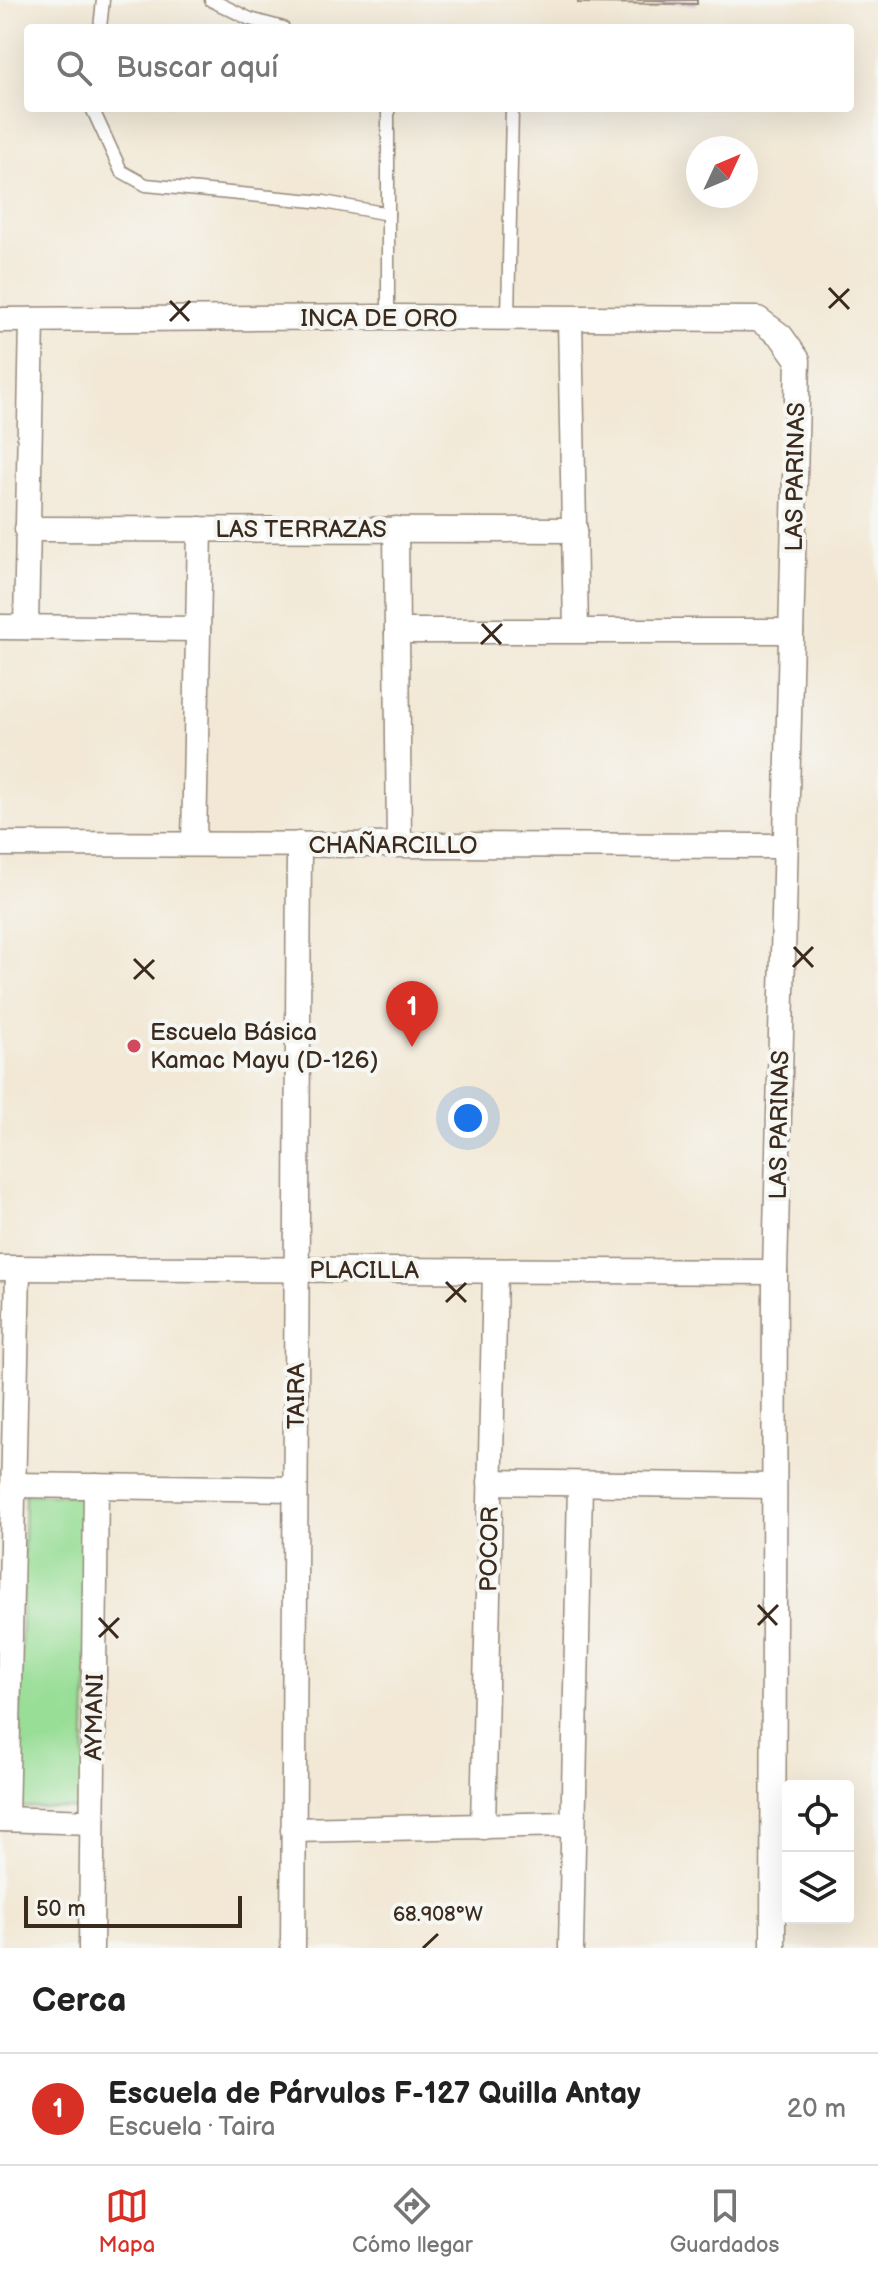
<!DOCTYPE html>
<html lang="es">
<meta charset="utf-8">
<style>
:root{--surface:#fff;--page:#f6f6f6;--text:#222;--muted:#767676;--line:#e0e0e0;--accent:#d93025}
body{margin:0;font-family:"Balsamiq Sans",sans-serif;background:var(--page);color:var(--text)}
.controls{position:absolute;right:24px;bottom:24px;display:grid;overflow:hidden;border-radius:8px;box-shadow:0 8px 32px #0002}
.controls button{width:72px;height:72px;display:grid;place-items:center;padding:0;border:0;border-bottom:2px solid var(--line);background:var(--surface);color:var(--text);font:40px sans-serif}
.compass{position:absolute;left:686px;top:136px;width:72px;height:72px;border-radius:50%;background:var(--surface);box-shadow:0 8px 32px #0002;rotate:46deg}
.scale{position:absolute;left:24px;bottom:20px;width:218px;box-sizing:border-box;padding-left:8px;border:4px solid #3b2a1e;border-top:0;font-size:22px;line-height:28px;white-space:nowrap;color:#3b2a1e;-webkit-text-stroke:6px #f6f6f2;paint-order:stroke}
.you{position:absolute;left:468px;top:1118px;width:28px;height:28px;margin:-20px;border:6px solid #fff;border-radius:50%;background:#1a73e8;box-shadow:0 0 0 12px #1a73e833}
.badge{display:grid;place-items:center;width:52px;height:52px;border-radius:50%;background:var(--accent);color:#fff;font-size:26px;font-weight:700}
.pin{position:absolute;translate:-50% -66px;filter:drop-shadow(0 2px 4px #0008)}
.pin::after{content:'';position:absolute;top:42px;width:28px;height:24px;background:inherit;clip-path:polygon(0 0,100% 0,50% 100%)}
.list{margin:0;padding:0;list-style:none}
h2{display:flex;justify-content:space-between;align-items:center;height:104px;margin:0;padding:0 32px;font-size:34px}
h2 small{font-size:26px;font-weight:400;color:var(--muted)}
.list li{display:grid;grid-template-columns:52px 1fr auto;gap:24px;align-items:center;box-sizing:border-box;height:112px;padding:0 32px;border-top:2px solid var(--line)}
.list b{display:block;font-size:30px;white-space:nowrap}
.list p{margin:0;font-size:26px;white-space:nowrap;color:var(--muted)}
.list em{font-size:26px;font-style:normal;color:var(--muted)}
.icon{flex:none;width:44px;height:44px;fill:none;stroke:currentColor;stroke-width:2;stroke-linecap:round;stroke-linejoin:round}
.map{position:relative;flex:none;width:878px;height:1948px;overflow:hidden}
.search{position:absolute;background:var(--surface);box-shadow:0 8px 32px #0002;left:24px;right:24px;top:24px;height:88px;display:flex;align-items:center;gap:20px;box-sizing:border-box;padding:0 28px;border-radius:8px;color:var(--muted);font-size:30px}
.sheet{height:216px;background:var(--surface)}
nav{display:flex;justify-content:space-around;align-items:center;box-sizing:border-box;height:112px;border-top:2px solid var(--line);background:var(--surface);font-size:22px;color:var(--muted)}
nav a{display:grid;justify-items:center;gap:4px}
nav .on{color:var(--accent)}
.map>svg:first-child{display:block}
.green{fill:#99de97;stroke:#6a845a;stroke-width:2}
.building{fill:#c7a3c6}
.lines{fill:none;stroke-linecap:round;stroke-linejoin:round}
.lane-casing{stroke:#96897a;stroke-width:15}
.street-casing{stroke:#96897a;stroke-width:27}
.lane{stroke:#fff;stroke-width:12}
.street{stroke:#fff;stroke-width:24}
.ticks{fill:none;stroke:#3b2a1e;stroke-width:3}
.poi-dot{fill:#d1495b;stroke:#f6f6f2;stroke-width:3}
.labels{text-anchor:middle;stroke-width:8;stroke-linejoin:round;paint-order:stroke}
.street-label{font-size:24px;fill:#3b2a1e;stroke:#f6f6f2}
.poi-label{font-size:24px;fill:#3b2a1e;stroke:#f6f6f2;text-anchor:start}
.ticks-label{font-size:20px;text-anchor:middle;fill:#3b2a1e;stroke:#f6f6f2;stroke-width:8;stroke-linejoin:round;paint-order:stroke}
</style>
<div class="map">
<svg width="878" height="1948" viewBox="0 0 878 1948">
<rect width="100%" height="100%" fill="#f6f6f2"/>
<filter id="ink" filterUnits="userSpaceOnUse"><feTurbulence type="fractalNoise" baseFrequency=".0125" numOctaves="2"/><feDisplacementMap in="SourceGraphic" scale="16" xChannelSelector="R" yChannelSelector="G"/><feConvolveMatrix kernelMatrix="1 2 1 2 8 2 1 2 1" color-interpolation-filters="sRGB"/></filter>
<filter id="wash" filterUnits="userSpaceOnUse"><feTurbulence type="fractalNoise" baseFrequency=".006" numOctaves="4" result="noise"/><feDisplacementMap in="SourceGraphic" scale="32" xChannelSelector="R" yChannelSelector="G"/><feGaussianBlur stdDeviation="1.8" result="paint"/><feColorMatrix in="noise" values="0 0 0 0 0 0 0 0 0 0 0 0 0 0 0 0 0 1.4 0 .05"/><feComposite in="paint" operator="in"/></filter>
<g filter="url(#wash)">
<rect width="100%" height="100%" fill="#f2e8d5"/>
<path class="green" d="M25,1494L92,1496L83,1809L17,1807Z"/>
<g id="blocks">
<path class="building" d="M578,0H697V4L578,3Z"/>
</g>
</g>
<g filter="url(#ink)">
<use href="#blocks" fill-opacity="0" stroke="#96897a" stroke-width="2"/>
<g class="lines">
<g class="lane-casing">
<g id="lane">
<path d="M211,0L250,19L283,28"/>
<path d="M100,28L103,0"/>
<path d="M92,108L121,171L146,185L324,202L388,214"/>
<path d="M388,108V317"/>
<path d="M508,319L512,108"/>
</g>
</g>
<g class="street-casing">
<g id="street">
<path d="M570,319L576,630"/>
<path d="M0,320L388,317L758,319L781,336L798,360L775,1272L773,1948"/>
<path d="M27,529L575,530"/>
<path d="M396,529L399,844"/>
<path d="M0,627L198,629"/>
<path d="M26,627L32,320"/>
<path d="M397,631H791"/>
<path d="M0,844L786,846"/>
<path d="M194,844L200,529"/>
<path d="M0,1268L775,1272"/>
<path d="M490,1482L773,1486"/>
<path d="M13,1485L295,1489"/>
<path d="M0,1819L92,1822"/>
<path d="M6,1819L18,1268"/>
<path d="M483,1827L495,1271"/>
<path d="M293,1830L573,1824"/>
<path d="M91,1948L96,1486"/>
<path d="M293,1948L299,844"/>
<path d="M571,1948L580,1484"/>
</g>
</g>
<use href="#lane" class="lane"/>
<use href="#street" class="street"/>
</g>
</g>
<path class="ticks" d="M829,288L849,309M170,301L189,321M829,308L849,289M170,321L190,301M482,624L501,644M481,644L502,624M794,947L813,967M134,959L154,979M793,967L813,947M134,979L154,960M446,1282L466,1302M446,1302L466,1283M758,1605L777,1625M99,1618L118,1638M758,1625L778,1605M99,1637L119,1618M423,1948L438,1934"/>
<circle class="poi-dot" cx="134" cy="1046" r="8"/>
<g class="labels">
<g class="street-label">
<text x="379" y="326">INCA DE ORO</text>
<text transform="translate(795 477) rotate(-89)" y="8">LAS PARINAS</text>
<text x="301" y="537">LAS TERRAZAS</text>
<text x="393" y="853">CHAÑARCILLO</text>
<text transform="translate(779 1125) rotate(-89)" y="8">LAS PARINAS</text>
<text x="364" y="1278">PLACILLA</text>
<text transform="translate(296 1396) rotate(-90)" y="8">TAIRA</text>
<text transform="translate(489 1549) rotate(-89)" y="8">POCOR</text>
<text transform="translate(94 1717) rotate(-89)" y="8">AYMANI</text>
</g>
<g class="poi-label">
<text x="150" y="1040">Escuela Básica<tspan x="150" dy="28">Kamac Mayu (D-126)</tspan></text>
</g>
</g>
<g class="ticks-label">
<text x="438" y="1921">68.908°W</text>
</g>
</svg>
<div class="controls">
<button><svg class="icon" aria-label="locate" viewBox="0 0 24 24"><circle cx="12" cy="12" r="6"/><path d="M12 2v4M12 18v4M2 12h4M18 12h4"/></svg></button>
<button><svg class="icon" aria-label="layers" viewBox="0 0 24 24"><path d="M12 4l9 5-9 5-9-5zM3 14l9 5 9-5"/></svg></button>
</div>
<svg class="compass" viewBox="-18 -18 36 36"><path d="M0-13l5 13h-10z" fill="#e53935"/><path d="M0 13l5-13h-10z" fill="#767676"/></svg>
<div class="scale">50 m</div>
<div class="you"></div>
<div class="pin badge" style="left:412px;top:1047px">1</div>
<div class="search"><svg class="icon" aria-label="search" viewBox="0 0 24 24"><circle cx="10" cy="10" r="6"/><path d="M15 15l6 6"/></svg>Buscar aquí</div>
</div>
<section class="sheet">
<h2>Cerca<small></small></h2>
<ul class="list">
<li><span class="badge">1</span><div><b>Escuela de Párvulos F-127 Quilla Antay</b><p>Escuela · Taira</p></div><em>20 m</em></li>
</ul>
</section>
<nav>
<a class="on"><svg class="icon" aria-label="map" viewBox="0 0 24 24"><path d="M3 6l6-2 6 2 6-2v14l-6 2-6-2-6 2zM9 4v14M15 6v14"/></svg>Mapa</a>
<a><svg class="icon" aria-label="directions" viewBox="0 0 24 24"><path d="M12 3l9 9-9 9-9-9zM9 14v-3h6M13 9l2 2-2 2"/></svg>Cómo llegar</a>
<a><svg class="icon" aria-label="saved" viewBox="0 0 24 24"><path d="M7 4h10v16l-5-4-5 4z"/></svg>Guardados</a>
</nav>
